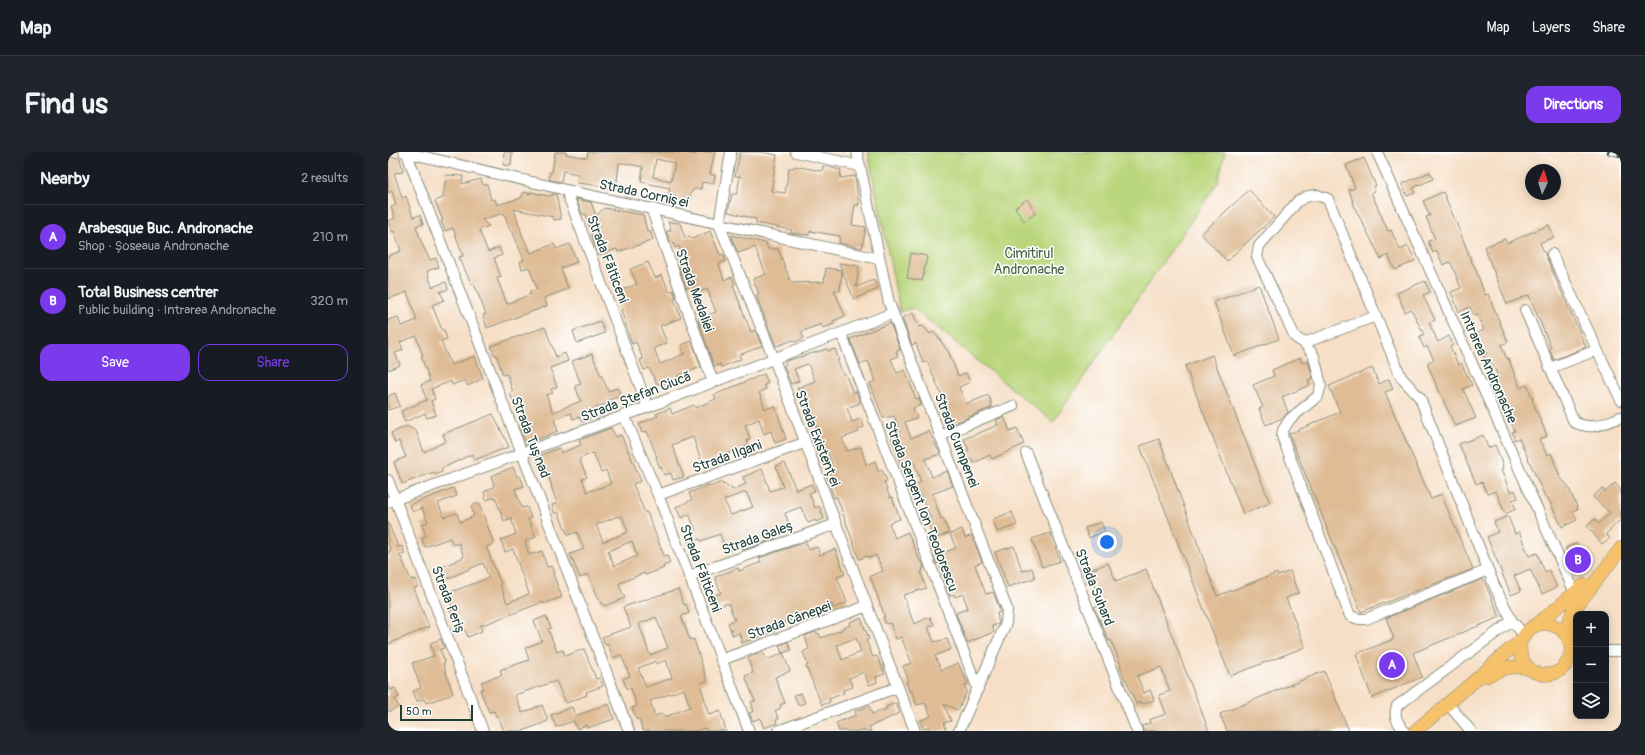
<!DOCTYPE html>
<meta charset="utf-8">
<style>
:root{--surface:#171b24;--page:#20242c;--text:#f1f3f6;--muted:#9ea1a6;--line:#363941;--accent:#7c3aed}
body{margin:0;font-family:Pangolin,sans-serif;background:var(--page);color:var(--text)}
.controls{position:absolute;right:12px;bottom:12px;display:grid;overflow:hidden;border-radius:8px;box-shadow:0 2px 10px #0003}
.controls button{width:36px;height:36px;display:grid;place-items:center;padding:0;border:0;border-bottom:1px solid var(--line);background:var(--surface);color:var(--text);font:20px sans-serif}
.compass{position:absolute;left:1137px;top:12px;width:36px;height:36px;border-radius:50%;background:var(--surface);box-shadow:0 2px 10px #0003;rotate:4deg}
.scale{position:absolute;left:12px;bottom:10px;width:73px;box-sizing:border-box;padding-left:4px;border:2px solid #1f3d34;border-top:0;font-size:11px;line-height:14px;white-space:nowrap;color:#1f3d34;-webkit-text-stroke:3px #fff;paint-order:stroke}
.you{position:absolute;left:719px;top:390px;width:14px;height:14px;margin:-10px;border:3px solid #fff;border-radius:50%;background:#1a73e8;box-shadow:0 0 0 6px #1a73e833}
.badge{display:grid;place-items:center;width:26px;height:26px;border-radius:50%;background:var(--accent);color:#fff;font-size:13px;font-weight:700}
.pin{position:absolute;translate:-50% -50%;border:2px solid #fff;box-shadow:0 1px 4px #0006}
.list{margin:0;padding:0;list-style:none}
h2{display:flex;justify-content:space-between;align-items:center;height:52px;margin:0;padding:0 16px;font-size:17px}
h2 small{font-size:13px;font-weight:400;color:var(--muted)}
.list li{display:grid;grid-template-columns:26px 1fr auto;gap:12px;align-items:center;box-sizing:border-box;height:64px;padding:0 16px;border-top:1px solid var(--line)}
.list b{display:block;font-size:15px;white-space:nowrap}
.list p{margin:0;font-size:13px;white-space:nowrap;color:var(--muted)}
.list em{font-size:13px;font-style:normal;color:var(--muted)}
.actions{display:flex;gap:8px;padding:12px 16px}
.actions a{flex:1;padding:9px 0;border:1px solid var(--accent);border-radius:12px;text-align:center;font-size:14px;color:var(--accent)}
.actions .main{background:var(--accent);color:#fff}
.icon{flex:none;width:22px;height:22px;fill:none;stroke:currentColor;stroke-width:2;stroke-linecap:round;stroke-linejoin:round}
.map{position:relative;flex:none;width:1233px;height:579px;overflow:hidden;border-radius:12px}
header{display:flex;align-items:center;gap:24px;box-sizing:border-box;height:56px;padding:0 20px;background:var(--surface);border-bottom:1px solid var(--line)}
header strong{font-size:19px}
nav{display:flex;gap:22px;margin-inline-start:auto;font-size:14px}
.intro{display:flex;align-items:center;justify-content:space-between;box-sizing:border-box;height:96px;padding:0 24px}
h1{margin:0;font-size:28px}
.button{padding:10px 18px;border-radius:12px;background:var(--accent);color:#fff;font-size:14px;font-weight:700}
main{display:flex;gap:24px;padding:0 24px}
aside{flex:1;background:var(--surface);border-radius:12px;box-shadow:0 2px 10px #0003}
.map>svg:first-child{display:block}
.green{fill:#bad67b;stroke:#6c8a58}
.building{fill:#dfbc95;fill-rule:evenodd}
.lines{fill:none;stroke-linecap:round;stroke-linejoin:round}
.minor-casing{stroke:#8a8e7d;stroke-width:12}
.major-casing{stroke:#8a8e7d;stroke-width:14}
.minor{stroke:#fff;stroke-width:10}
.major{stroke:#f5c16b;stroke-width:13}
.rail-casing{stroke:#1f3d34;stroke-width:4.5}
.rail{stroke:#fff;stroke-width:3;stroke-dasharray:9;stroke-linecap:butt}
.labels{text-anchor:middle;stroke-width:3;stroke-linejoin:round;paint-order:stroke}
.street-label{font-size:14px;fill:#1f3d34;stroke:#fff}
.park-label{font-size:14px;fill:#466346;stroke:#fff}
</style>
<header>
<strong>Map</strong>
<nav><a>Map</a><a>Layers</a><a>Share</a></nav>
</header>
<div class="intro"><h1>Find us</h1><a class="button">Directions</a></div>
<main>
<aside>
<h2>Nearby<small>2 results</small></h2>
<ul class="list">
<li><span class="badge">A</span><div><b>Arabesque Buc. Andronache</b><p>Shop · Șoseaua Andronache</p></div><em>210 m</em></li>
<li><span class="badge">B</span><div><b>Total Business centrer</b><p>Public building · Intrarea Andronache</p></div><em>320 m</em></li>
</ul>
<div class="actions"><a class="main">Save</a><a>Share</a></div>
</aside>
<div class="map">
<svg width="1233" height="579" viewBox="0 0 1233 579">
<rect width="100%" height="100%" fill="#fff"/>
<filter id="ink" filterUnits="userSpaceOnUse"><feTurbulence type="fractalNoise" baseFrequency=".025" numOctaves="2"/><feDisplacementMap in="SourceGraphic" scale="8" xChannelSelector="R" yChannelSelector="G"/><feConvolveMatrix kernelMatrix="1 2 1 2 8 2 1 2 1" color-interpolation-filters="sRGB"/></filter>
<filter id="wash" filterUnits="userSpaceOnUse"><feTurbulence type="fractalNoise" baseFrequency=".012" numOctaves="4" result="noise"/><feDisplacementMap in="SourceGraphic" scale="16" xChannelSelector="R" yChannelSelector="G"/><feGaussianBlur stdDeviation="0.9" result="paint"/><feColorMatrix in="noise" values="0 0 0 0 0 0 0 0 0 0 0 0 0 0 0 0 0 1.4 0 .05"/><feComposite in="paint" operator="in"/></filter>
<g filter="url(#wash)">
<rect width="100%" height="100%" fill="#f6dfc6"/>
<path class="green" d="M480,0H837L830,30L665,270L525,156L512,160Z"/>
<g id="blocks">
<g class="building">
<path d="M116,0H124L123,14L115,13Z"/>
<path d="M167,0H178V2L199,6L200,0H294L308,3V0H327L322,22L327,23L325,32L314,30L313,37H306L302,42L301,51L280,46L282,36L253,30L255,15L236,11H231L228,37L215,36V34L189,31L190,22L175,19L173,30L161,27L162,20H164ZM268,7L287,11L283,29L265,25Z"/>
<path d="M352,0H372L389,3L383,39L397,41L401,16H405L406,14L434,19L435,14L453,18L452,26L467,24L471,53H467L464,73L478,75L474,96L451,91L452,84L422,79L421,83L403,81L404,78L368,71V67L340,60L344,42H349L352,24H347Z"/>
<path d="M0,5L12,6L15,20L6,21L14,46L18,44L25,65L32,63L35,72L28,74L34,92L42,108L48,106L51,115L39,119L44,135L58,130L60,137L52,140L56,148L44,153L54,178H56L59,187L53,189L63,213L87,204L95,226L80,234L77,228L64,233L63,229L43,237L47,247L43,249L48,263L39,266L37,261L17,270L13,259L39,248L33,233L42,229L33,204H35L28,184L12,190L15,198L7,201L12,213L0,218V168L10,165L13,174L29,168L19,140L0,147V104L13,99L6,79L4,80L0,69L7,66L3,55L8,53L4,39L0,41Z"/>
<path d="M976,6L988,34L985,35L987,39L983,40L1000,79L1003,78L1012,98L1020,94L1027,109L1007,118L1000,103L993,107L967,56L961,38L967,36L958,13Z"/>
<path d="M1042,20L1045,27L1025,36L1027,41L1019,44L1014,32Z"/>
<path d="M58,23L75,24L74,32L93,27L95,33L99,32L103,48L107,47L109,53L133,46L136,40L142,42V40L160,44L168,42L173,67L166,68L165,65L126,57L135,85L143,101L166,92L168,97L182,92L189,110L173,116L180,137L156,146L159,154L99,176L95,163L98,162L86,132L84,133L71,105L75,104L65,76L57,79L53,69H55L47,49L55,46ZM116,61L122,78H124L136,108L132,110L134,117L141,115L149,137L142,139L143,142L119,152L109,126L113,125L106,106L114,103L111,95L100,100L91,78L101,74L94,68Z"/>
<path d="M861,38L886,65L839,109L813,82Z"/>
<path d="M1055,40L1071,77L1085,113H1086L1097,143L1100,142L1120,190L1113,193L1119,207L1120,206L1132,236L1139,233L1145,248H1144L1159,284L1151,287L1159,303L1163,301L1172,325L1180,334L1190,357L1185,359L1189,368L1174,375L1160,346L1158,347L1131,286L1127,288L1124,280L1127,279L1104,229L1111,226L1102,208L1097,210L1095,203L1099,201L1087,182L1096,178L1089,162L1086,163L1082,155L1071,160L1063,140L1073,136L1064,113L1062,110L1055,113L1049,99L1045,101L1040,89L1047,87L1038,65L1042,64L1035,49Z"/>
<path d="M188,47L203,50L208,64L216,56L255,63L259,79L262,78L265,88L230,100L229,97L209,103L198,62L195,63Z"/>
<path d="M639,47L648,61L636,69L627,56Z"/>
<path d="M280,70L292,71L297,86L302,84L304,87L322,79L332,103L335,102L338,109L331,112L336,128L344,125L347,132L345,133L358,168L363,180L367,178L374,194L351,203L353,207L333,215L332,212L326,215L310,167L328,160L319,137L308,141L305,133L298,136L290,112L297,110L291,94L287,96L285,90L283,91L278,80L283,78Z"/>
<path d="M1161,73L1166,85L1152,91L1198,195L1166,208L1161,197L1163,196L1141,143L1119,152L1096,95L1117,87L1119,91Z"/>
<path d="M343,83L378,91L380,97H390L403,131L436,130L438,116L454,118L451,111L471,114L468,135L486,128L490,137L466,147L454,119L452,139L446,138L457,164L445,169L446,172L435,176L433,172L413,180L416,186L407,190L406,188L388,194L368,143L371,142L365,127L378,122L367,95L350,101Z"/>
<path d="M523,101L539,104L534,129L519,126Z"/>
<path d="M260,110L267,126L274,123L281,140L285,138L288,146L286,147L293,166L272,174L279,191L266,196L272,212L296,202L293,193L304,189L313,215L289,224L290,226L272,233V232H269L261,216L256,218L252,208L255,207L248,190L244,192L233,158L235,157L228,140L249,132L242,117Z"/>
<path d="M1037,129L1042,140L1035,143L1047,168L1041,171L1050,190L1061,184L1065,193L1062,195L1070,213L1073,211L1084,233L1075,237L1088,266L1067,274L1040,214V210L1046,208L1039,194L1036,196L1031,185L1036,182L1023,157L1017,160L1009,141Z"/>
<path d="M871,133L891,187L846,204L826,150Z"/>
<path d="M525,161L531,175L535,174L542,182L545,180L553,188H552L561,201L570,224L578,221L582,230L571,235L578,252L601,243L604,255L560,274L550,246L554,244L539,209L535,211L528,191L524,193L514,166Z"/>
<path d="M212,169L217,181L189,191L185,179Z"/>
<path d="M502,171L512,198L508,199L510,204L503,207L509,221L517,218L528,247L531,246L533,253L525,256L529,266L517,270L523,286L541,279L552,302L537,307L544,325L559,319L565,334L544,342L553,367L555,366L561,381L546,387L540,372L544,370L534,345L533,346L531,340L526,342L523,334L533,330L526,310L514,315L503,285L512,279L506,264L495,266L482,231L488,229L480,209L472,212L462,187Z"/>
<path d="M157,175L168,205L177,201L180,209L162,216L169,235L163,237L165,241L158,243L165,260L193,249L187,234L193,232L184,209L204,202L213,224H214L220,239L230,236L233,244L220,248L221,251L199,259L202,267L194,270L191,265L185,267L183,261L166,267L170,279L138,292L131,274L139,270L132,254L128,256L122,241L125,240L119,222L115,223L108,202L106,203L103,194Z"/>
<path d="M439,197L440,199L447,197L451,208H449L455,222H457L465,241L468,239L472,251L459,256L464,270L473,267L476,275L470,277L471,280L454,286L459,299L473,295L478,313L487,309L490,319L494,318L499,329L496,330L502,346L504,345L512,367L501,371L507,386L520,380L532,409H534L536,416L534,417L535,420H533L538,436L515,443L526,472L542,465L546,473L540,475L546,490L559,487L563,497L547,504L553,518L570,511L580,532L576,534L579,539L570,558L556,552L563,569L556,571L558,577L552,579H542L540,575L535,577L532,569L543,564L537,551L529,553L523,538L521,539L518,530L521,529L515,514L524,511L513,485L508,487L502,471L498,472L495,465H497L482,424L495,419L488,403L481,406L480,404L471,407L449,345L446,346L438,322L444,320L443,316L445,315L439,298L437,299L434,291L427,293L424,285L431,282L423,260L420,261L409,236L427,229L420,212L406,217L411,229L403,232L396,214L398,209Z"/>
<path d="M824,203L882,351L855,362L797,214Z"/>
<path d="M912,206L914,211L920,208L921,212L925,226L920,228L922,233L894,245L900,260L896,265L878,273L871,257L875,255L865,233L886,224L884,218Z"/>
<path d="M984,216L991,232L1001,227L1005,237L997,240L1043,347L1053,342L1085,417L973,460L901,282L952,260L941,234Z"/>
<path d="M376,222L380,231L376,233L378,237L371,240L377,257L387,254L398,287L387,291L383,279L376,282L371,267L357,273L362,287L359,288L360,293L354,296L356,300L348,303L346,299L314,311L305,285L284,293L296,325L285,328L283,321L276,323L273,315L272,316L268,305H269L259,279L254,281L251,272L270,264L268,262L282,256L284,262L306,253L307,256L328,247L326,243Z"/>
<path d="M7,241L12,254L0,258V244Z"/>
<path d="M105,262L121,295L86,308L84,302L53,317L54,320L47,323L46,320L14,332L6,310L18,305L11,289L7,291L3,281L19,274L28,279L36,300L58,289L55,282Z"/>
<path d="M616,265L622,279L629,276L636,292L604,307L602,303L586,311L584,307L577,309L574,301L581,298L576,287L610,273L608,268Z"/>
<path d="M223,276L228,285L233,283L243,305L253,329L245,332L257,361L259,360L276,404L279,403L282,411L275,414L276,416L257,423L256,421L232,431L231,433L237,446L216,454L215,451L213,452L200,422L192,426L182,402L196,397L189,380L180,383L170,360L167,362L164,353L169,351L163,334H164L157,314L152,316L148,305L171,296L173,301L193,293L191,288ZM205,301L213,320L218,318L223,332L199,340L194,327L199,325L191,307ZM230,364L231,366L234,364L240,380L215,390L208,373ZM244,389L249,404L226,414L220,399Z"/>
<path d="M1095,283L1100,296L1107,293L1115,314H1114L1115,317L1113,318L1122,340L1127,338L1130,346L1124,348L1128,357L1117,362L1108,339L1099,342L1094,330L1088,332L1071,292Z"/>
<path d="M771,287L829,444L889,421L890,424L902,419L910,441L898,446L917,495L842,524L752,294Z"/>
<path d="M397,311L408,338L424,332L427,339L421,341L427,356L431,354L436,367L428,370L427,368L420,371L413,355L397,361L403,378L387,384L388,386L355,398L354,393L338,399L332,382L313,389L312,387L301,391L298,383L308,379L301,362L293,366L288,355L304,348L301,341L321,333L322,335L334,330L335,333L338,332L339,335L342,334L344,338L358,332L355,325L374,317L382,339L395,335L388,314ZM358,340L365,355L343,363L336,348Z"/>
<path d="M125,315L129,325L132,324L136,334L127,337L134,356L139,355L143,366L140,367L148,385L137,389L141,403L154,399L159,415L164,414L167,421L165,422L174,445L155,452V450L92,474L94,479L80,485L71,464L65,466L62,459L65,458L60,441L101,426L95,411L59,427L54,415L76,405L71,391L65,393L62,386L37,395L34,386L38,384L34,372L40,370L34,356L25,360L22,353L65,336L69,344L50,351L56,365L69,361L72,370L86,364L83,354L91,351L106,392L98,395L113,432H112L119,451L141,442L125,397L117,400L113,388L128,382L123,366L116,369L107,345L98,348L96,340L105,335L106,333L103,324Z"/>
<path d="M1227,331L1233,338V367L1218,382L1222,386L1214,392L1199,374L1207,367L1210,372L1222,361L1205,345L1214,336L1217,340Z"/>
<path d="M624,360L629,373L609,380L605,367Z"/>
<path d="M1120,364L1127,382L1131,380L1141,404L1149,401L1157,420L1161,418L1169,435L1154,442L1142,417L1126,424L1133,439L1123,443L1099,385L1110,380L1106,370Z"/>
<path d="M0,370L10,395L14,394L17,402L12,403L23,428L28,427L30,435L26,436L41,475L0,492V400L3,398L0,392Z"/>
<path d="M713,370L717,379L701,386L697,376Z"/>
<path d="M574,377L577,386L584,383L594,410L587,413L598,442L605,440L612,458V460L609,461L611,472L604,474L606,480L579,491L568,461L580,456L575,442L567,445L566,442L562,444L551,411L549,412L546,404L568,396L562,382Z"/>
<path d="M662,381L672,409L654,415L644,387Z"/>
<path d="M418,390L421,398L429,395L432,403L447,397L457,422L449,425L459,451L445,456L444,452L418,462L419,463L385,474L387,479L354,491L351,481L345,484L340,471L347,468L340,451L327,456L322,445L333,441L327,425L350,416L351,419L373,410L371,406Z"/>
<path d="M1189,391L1201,417L1190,422L1178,396Z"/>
<path d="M626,394L634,419L644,416L647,426L620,435L607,400Z"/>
<path d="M720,411L728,429L758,417L821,579H755L754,574L762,571L761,568L778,562L771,543L782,539L773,515L749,524L756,541L762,538L766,548L755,552L753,550L748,552L738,527L737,528L732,514L733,513L723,488L721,489L706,455L713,453L705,430L699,432L695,421Z"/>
<path d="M1095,427L1112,465L1025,501L1034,525L984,546L968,502L1006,487L998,466Z"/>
<path d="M290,437L296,453L298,452L301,461L293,464L302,488L306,487L319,529L312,531L317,548H316L321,563L332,559L338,579H318L317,576L309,579H255L251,567L249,568L244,556L249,554L243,536L239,537L235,527L242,524L233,503L225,506L220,492L217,493L214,485L243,475L235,455ZM268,465L280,496L262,503L251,472ZM278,508L284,526L258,535L250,516L268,509V512ZM296,537L302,555L277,565L275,561L267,564L262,549Z"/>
<path d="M158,464L163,476L160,477L169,500L175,498L177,504L196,497L208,527L212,526L215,534L198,540L199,543L178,551L168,529L127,543L134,561L154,553L160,569L135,579H116L110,564L108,565L106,559L101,560L92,538L96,536L93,530L114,523L112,518L141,508L137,496L154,489L146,469Z"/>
<path d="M473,466L481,487L478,488L485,505L489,504L497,522L488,525L489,530L481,533L476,520L461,526L465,535L455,538L456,541L441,547L442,550L434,553L418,514L420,513L415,500L421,497L417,484L428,480L429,482L431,481L433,486L453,478V477L462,473L461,470ZM468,486L473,500L454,508L449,493Z"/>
<path d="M53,487L56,496L52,497L57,511H55L65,542L38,551L36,547L29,549L25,539L33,536L24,511L46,504L42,491Z"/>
<path d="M400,490L403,498L394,501L391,493Z"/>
<path d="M375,500L379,508L395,501L402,519L387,525L397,551L392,553L393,556L387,559L391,567L388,568L389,571L376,576L372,566L365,569L361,561L366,559L363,550L367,549L357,524L365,521L360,506Z"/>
<path d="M936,519L961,579H839L832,562Z"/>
<path d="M0,531L3,538L7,536L11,545L7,547L11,555L0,560Z"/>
<path d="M413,541L417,551L410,553L406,543Z"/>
<path d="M508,551L512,561L481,575L483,579H451L448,571L468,563L467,559L481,554L484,562L499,557L498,555Z"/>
<path d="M221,552L226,567L199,576L198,573L189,577L186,569L168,575L163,563L184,555L187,564Z"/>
</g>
</g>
</g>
<g filter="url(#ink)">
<use href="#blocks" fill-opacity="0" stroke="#8a8e7d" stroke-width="1"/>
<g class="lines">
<g class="minor-casing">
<g id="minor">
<path d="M16,0L178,38L491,107"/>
<path d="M19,0L23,13L241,579"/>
<path d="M343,0L331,72L386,207L479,454L527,579"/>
<path d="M408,0L472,14"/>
<path d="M469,0L501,151L619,457L618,471L571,579"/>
<path d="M989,0L1187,441"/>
<path d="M178,38L260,255"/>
<path d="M263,56L325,230"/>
<path d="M1164,102L1233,248"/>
<path d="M1137,158L1186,270C1205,279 1214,272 1233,265"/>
<path d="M453,181L590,537"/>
<path d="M916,191L988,164"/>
<path d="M1162,216L1209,198"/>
<path d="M236,263L270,343L361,579"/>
<path d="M552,284L625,254"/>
<path d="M638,301L749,579"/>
<path d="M0,328L95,579"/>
<path d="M270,343L416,291"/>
<path d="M0,350L260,255L505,161"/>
<path d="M1100,418L978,467H971L962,464L894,284L895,278L902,267L930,244L933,233L926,204L916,191L907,185L869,105L871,94L910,49L920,44L929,43L940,47L1013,225L1032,246L1106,433L1124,469L1136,483"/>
<path d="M301,424L448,372"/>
<path d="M1218,499H1233"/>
<path d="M333,508L479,454"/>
<path d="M1060,552L1083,579"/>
<path d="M390,579L510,535"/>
<path d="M1016,579C1010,570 1005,565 1009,554L1124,469"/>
</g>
</g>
<g class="major-casing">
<g id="major">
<path d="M1147,474L1196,433"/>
<path d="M1180,486L1181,469L1185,459L1233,396"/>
<path d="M1099,524C1114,516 1124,513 1140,516"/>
<path d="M1027,579C1059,553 1090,526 1120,499C1124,496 1130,492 1134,487C1137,482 1140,477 1146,474C1158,469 1171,473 1178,483C1183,490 1184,499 1181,507C1169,535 1125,523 1133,488"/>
</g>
</g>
<use href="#minor" class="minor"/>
<use href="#major" class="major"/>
<g class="rail-casing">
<path id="rail" d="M1221,0L1233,3"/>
</g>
<use href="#rail" class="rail"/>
</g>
</g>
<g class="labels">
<g class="street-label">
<text transform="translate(256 41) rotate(12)" y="5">Strada Cornișei</text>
<text transform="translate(220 107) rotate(69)" y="5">Strada Fălticeni</text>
<text transform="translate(307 138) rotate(70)" y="5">Strada Medaliei</text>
<text transform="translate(1101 215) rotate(66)" y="5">Intrarea Andronache</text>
<text transform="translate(248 244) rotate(-21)" y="5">Strada Ștefan Ciucă</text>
<text transform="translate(143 285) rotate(69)" y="5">Strada Tușnad</text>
<text transform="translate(430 286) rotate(69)" y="5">Strada Existenței</text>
<text transform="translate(569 288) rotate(69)" y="5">Strada Cumpenei</text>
<text transform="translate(339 304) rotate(-20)" y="5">Strada Ilgani</text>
<text transform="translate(534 354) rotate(69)" y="5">Strada Sergent Ion Teodorescu</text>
<text transform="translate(370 385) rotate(-20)" y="5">Strada Galeș</text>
<text transform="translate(313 416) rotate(69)" y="5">Strada Fălticeni</text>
<text transform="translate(707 435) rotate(68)" y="5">Strada Suhard</text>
<text transform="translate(61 448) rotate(69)" y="5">Strada Periș</text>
<text transform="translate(401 468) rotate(-20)" y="5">Strada Cânepei</text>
</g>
<g class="park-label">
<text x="641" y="106">Cimitirul<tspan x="641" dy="16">Andronache</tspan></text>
</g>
</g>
</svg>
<div class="controls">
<button>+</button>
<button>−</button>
<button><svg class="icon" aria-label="layers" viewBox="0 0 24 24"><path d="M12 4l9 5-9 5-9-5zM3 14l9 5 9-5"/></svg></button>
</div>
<svg class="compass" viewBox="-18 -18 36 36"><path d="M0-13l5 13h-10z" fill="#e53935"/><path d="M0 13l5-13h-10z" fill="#9ea1a6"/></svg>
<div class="scale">50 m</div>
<div class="you"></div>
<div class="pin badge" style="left:1004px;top:513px">A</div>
<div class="pin badge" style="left:1190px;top:408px">B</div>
</div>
</main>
